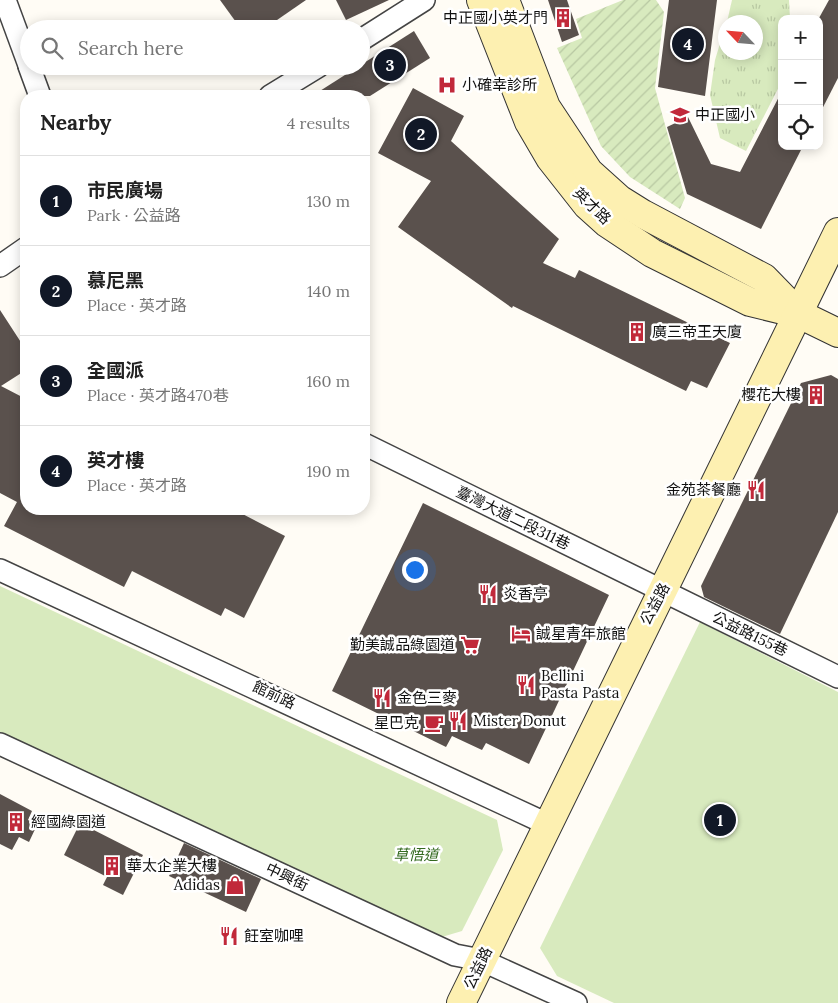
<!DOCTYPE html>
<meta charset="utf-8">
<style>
:root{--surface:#fff;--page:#f2f2f2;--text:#222;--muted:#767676;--line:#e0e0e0;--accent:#111827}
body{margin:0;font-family:Lora,"Noto Sans TC",serif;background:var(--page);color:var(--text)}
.controls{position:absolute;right:15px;top:15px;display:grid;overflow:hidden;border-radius:10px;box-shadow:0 2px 12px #0003}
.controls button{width:45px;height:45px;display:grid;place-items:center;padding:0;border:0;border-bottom:1px solid var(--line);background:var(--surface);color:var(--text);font:25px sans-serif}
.compass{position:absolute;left:718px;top:15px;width:45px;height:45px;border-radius:50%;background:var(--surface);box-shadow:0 2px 12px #0003;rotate:296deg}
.you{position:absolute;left:414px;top:569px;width:18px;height:18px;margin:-12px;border:4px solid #fff;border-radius:50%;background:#1a73e8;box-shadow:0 0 0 8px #1a73e833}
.badge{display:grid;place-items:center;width:32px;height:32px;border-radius:50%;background:var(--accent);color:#fff;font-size:16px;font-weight:700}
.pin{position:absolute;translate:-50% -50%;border:2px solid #fff;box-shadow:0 1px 5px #0006}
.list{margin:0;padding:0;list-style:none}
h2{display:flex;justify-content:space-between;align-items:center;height:65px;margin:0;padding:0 20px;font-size:21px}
h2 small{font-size:16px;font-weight:400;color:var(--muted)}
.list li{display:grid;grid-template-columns:32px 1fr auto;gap:15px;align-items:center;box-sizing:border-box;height:90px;padding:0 20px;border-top:1px solid var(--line)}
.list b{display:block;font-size:19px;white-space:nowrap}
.list p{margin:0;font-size:16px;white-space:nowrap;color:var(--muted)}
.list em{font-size:16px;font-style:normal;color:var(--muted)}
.icon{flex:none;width:28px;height:28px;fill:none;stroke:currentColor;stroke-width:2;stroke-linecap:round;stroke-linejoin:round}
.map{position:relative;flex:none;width:838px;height:1003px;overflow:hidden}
.search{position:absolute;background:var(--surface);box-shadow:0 2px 12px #0003;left:20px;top:20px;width:350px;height:55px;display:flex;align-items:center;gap:12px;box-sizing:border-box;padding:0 18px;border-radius:28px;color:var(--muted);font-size:19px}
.panel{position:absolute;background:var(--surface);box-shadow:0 2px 12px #0003;left:20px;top:90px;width:350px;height:425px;border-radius:20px}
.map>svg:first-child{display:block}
.grass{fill:url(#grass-tufts)}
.park{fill:#d8eabe}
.garden{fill:url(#garden-furrows)}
.building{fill:#5a514d}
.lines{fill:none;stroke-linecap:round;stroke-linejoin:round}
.street-casing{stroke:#444;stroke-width:24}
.secondary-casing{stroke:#333;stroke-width:30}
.street{stroke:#fff;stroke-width:21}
.secondary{stroke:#fdf0b1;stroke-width:28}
.labels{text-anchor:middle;stroke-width:5;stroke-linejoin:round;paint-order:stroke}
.poi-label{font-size:15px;fill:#111;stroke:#fff;text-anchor:start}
.street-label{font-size:15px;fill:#111;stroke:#fff}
.park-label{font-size:15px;font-style:italic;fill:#346920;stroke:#fff}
</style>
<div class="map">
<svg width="838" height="1003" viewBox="0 0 838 1003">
<defs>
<pattern id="grass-tufts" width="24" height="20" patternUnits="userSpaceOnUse" patternTransform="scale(1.25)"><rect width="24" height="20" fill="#d8eabe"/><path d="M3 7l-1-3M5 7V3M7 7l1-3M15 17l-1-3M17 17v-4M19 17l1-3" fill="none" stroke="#b8c8a2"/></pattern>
<pattern id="garden-furrows" width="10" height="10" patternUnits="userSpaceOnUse" patternTransform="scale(1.25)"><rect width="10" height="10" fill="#d8eabe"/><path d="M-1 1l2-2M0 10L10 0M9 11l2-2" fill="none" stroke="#b8c8a2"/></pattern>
</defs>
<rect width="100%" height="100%" fill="#fffcf5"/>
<path class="grass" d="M732,0H789L790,19H782V81L746,151L720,138L710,95L715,60L725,27L726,52H756V22H727Z"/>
<g class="park">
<path d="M0,586L497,820L503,850L462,931L435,939L0,732Z"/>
<path d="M700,622L838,692V1003H614L557,976L540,948Z"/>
</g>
<path class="garden" d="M623,0H656L664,12L655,88L685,198L680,209L630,177L601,146L557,48L582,38L576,19Z"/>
<g class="building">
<path d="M220,0H306L264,29H241Z"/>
<path d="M336,0H389L346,20Z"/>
<path d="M548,0H567L579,35L562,42Z"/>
<path d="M669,0H717L705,96L658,87Z"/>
<path d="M829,0H838V78L819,115V18Z"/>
<path d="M414,31L430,58L370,96H312Z"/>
<path d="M413,88L464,116L451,141L559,239L543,263L575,278L579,270L730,343L707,388L691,381L686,391L513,306L512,308L398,227L431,181L378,153Z"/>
<path d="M782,91V146H803L761,229L687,194L667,127L688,117L711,164L740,172Z"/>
<path d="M0,310L26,350V370L1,386L26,399V509H233L285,536L244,618L225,608L221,616L132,571L124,587L4,526L17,502L0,493Z"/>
<path d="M831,375L838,379V512L780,634L704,597L701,586L801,383Z"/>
<path d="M423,503L609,595L529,764L486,743L482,750L452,736L446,747L332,691Z"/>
<path d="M0,794L32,811L28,820L37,825L29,842L19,837L12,850L0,844Z"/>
<path d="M80,823L143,855L123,895L103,885L107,877L64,855Z"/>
<path d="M184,843L261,879L246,912L169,876Z"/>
</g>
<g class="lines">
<g class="street-casing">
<g id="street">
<path d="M5,0L29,65"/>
<path d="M361,40L424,0"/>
<path d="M29,66L40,96"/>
<path d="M270,96L319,66"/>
<path d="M0,266L26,248"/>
<path d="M364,444L838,677"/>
<path d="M0,570L547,824"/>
<path d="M0,744L455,955L481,960L576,1003"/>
</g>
</g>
<g class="secondary-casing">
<g id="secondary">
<path d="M481,0L529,122L550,158L587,205L607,223L652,253L750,302L799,314L838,333"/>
<path d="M505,0L546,107L589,172L619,199L643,214L764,278L799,314"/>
<path d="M461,1003L838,232"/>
</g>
</g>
<use href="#street" class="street"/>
<use href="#secondary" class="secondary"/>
</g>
<defs>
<g id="building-bare" transform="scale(1.5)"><path d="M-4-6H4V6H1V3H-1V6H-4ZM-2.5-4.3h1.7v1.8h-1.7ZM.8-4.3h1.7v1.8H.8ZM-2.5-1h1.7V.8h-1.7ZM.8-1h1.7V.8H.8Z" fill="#c1293a" stroke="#fff" stroke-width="2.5" paint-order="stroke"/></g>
<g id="hospital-bare" transform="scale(1.5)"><path d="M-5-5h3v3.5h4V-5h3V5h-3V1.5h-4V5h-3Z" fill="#c1293a" stroke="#fff" stroke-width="2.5" paint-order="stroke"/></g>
<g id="school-bare" transform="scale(1.5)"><path d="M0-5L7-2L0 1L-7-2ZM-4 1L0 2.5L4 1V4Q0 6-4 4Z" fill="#c1293a" stroke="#fff" stroke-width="2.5" paint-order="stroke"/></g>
<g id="restaurant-bare" transform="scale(1.5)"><path d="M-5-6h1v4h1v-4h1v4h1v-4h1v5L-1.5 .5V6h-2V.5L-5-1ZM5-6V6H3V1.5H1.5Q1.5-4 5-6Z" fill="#c1293a" stroke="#fff" stroke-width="2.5" paint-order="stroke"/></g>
<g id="hotel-bare" transform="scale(1.5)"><path d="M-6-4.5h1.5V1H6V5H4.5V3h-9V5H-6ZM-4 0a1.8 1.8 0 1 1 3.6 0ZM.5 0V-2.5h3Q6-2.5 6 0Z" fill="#c1293a" stroke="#fff" stroke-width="2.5" paint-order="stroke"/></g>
<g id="supermarket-bare" transform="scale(1.5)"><path d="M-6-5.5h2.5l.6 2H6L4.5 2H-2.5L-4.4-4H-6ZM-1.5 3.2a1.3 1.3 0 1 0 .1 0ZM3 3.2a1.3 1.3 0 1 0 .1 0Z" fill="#c1293a" stroke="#fff" stroke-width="2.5" paint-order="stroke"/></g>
<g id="cafe-bare" transform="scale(1.5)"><path d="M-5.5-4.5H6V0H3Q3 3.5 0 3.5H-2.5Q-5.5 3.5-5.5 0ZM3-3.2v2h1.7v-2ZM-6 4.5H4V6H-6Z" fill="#c1293a" stroke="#fff" stroke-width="2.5" paint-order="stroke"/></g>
<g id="shop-bare" transform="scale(1.5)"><path d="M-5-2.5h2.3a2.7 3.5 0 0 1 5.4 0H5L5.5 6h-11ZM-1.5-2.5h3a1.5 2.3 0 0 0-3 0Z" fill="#c1293a" stroke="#fff" stroke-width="2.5" paint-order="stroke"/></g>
</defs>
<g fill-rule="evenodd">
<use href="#building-bare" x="563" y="18"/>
<use href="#hospital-bare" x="447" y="85"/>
<use href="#school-bare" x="680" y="115"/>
<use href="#building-bare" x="637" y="332"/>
<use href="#building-bare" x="816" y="395"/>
<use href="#restaurant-bare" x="756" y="490"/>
<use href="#restaurant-bare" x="488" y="594"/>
<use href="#hotel-bare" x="521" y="634"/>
<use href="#supermarket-bare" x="470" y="645"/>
<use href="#restaurant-bare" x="526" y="685"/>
<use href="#restaurant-bare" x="382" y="698"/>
<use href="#restaurant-bare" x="458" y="721"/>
<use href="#cafe-bare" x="434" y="723"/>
<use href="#building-bare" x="16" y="822"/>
<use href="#building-bare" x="112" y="866"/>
<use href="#shop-bare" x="235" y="885"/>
<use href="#restaurant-bare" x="229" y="936"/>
</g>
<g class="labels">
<g class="poi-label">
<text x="548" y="23" text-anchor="end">中正國小英才門</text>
<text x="462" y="90">小確幸診所</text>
<text x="695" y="120">中正國小</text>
<text x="652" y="337">廣三帝王天廈</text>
<text x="801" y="400" text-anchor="end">櫻花大樓</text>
<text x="741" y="495" text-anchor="end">金苑茶餐廳</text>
<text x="503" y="599">炎香亭</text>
<text x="536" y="639">誠星青年旅館</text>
<text x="455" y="650" text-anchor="end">勤美誠品綠園道</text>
<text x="541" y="681">Bellini<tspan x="541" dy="17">Pasta Pasta</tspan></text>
<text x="397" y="703">金色三麥</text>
<text x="473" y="726">Mister Donut</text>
<text x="419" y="728" text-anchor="end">星巴克</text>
<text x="31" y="827">經國綠園道</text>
<text x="127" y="871">華太企業大樓</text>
<text x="220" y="890" text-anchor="end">Adidas</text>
<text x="244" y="941">飪室咖哩</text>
</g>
<g class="street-label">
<text transform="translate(592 206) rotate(44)" y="5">英才路</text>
<text transform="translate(513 518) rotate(26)" y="5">臺灣大道二段311巷</text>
<text transform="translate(655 604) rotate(-62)" y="5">公益路</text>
<text transform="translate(750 634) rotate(26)" y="5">公益路155巷</text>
<text transform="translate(274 695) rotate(25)" y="5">館前路</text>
<text transform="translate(287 877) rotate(25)" y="5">中興街</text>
<text transform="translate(478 968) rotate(-64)" y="5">公益路</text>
</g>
<g class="park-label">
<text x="416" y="860">草悟道</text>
</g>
</g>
</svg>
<div class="controls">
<button>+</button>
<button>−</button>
<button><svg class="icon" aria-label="locate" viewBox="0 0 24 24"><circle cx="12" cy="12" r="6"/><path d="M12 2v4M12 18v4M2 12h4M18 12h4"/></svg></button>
</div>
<svg class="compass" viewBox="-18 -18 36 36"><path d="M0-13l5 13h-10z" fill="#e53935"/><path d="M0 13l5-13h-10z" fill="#767676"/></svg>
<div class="you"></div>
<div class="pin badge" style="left:720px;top:820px">1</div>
<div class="pin badge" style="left:421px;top:134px">2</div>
<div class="pin badge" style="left:390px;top:65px">3</div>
<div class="pin badge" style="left:688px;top:44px">4</div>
<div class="search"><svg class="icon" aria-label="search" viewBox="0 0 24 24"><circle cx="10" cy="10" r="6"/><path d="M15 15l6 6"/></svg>Search here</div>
<section class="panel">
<h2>Nearby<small>4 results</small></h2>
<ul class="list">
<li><span class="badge">1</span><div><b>市民廣場</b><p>Park · 公益路</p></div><em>130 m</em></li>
<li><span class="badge">2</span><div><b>慕尼黑</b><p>Place · 英才路</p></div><em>140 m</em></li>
<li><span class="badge">3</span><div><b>全國派</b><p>Place · 英才路470巷</p></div><em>160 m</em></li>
<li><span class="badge">4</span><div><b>英才樓</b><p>Place · 英才路</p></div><em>190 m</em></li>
</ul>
</section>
</div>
